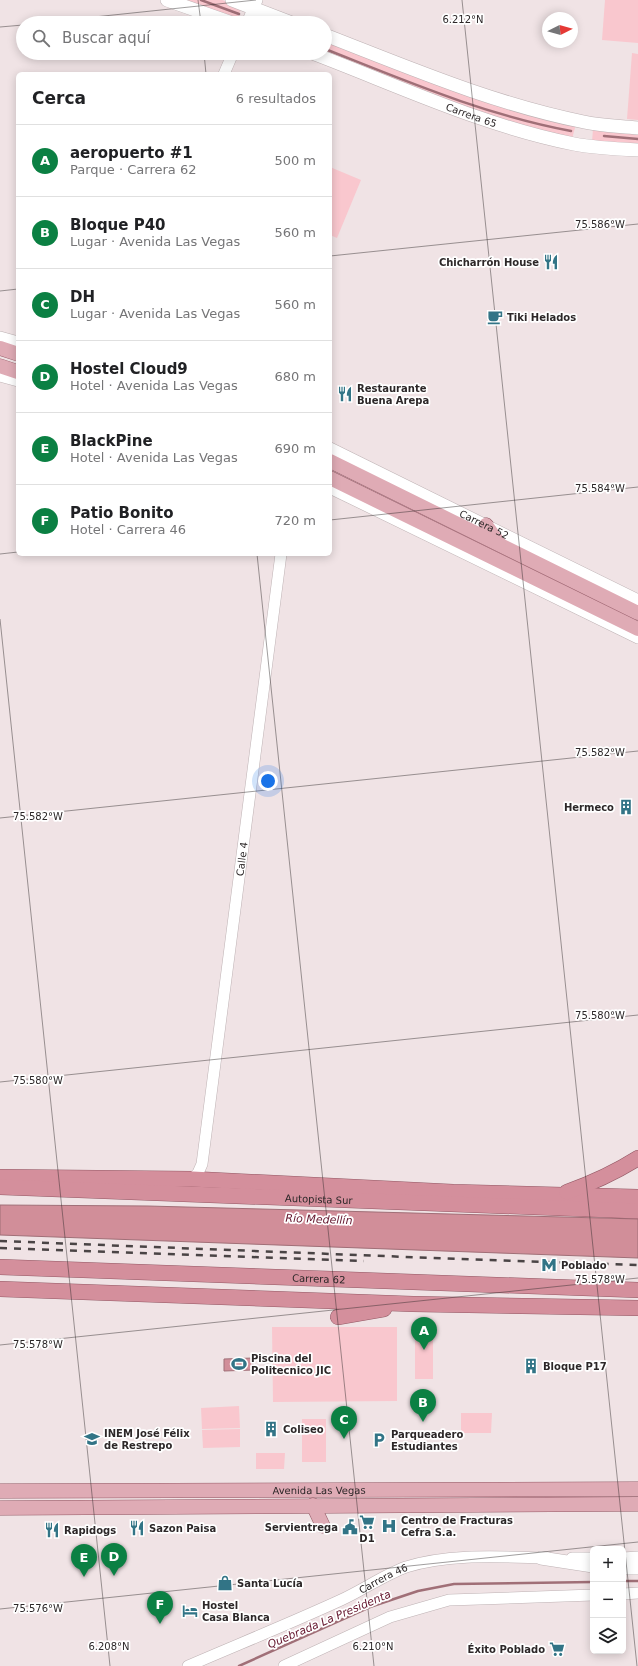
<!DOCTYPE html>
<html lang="es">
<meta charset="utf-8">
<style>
:root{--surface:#fff;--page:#f2f2f2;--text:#202124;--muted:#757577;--line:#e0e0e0;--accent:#0b8043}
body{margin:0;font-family:"DejaVu Sans",sans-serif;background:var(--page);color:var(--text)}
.controls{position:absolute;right:12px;bottom:12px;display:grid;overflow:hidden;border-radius:6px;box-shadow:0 2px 10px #0003}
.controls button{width:36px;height:36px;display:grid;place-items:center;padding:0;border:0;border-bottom:1px solid var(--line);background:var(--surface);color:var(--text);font:20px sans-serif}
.compass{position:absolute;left:542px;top:12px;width:36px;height:36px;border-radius:50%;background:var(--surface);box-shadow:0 2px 10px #0003;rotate:84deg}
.you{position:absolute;left:268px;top:781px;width:14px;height:14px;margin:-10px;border:3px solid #fff;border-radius:50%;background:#1a73e8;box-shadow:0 0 0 6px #1a73e833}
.badge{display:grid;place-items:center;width:26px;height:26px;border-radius:50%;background:var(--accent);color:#fff;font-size:13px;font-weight:700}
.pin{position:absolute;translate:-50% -33px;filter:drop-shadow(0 1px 2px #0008)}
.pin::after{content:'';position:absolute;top:21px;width:14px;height:12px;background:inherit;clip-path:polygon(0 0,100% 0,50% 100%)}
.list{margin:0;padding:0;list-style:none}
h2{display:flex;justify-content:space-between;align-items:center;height:52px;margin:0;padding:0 16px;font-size:17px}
h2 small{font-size:13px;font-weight:400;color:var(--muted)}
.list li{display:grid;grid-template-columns:26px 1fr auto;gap:12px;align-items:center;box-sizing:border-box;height:72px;padding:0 16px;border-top:1px solid var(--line)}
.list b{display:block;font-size:15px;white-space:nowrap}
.list p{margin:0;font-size:13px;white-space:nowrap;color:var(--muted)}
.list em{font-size:13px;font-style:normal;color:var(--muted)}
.icon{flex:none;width:22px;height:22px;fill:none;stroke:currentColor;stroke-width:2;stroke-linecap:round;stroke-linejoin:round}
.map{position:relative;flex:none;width:638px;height:1666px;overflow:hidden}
.search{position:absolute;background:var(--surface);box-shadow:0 2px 10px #0003;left:16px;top:16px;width:316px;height:44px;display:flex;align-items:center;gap:10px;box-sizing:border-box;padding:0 14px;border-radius:22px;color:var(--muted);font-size:15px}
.panel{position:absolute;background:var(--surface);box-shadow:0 2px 10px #0003;left:16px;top:72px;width:316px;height:484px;border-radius:6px}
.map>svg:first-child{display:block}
.green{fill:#f9c7ce}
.water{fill:#d18e99;stroke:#a06f77}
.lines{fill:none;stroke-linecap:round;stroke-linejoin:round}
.stream{stroke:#a06f77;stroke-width:2.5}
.tertiary-casing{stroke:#beb2b4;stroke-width:12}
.secondary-casing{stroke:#beb2b4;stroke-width:14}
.primary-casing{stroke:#925864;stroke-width:15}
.trunk-casing{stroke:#925864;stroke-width:16}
.tertiary{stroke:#fff;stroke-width:11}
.secondary{stroke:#fff;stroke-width:13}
.primary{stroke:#dfabb5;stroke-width:14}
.trunk{stroke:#d48f9c;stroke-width:15}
.rail{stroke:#4a4445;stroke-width:2.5;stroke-dasharray:7 7;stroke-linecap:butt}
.ticks{fill:none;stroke:#2c2728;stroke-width:1;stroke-opacity:0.45}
.labels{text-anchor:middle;stroke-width:3.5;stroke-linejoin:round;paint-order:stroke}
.street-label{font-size:10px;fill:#2c2728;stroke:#fff}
.poi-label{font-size:10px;font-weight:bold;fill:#2c2728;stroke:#fff;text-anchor:start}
.water-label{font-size:11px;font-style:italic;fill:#64152d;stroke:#fff}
.ticks-label{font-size:10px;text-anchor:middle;fill:#2c2728;stroke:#fff;stroke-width:3.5;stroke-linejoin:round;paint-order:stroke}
</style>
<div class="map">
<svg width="638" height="1666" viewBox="0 0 638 1666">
<rect width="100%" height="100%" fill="#f0e3e5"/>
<g class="green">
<path d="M178,0H222L242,7L236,21Z"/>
<path d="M605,0H638V43L602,40Z"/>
<path d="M325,39L576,124L572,139L499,120L325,53Z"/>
<path d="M632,53L638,54V120L627,119Z"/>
<path d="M593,128L638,132V146L592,143Z"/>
<path d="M330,167L361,180L337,238L330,235Z"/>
<path d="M272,1327H397V1401L273,1402Z"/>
<rect x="415" y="1330" width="18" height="49"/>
<path d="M239,1406L240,1428L202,1429L201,1408Z"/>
<path d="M461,1413H492L491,1433H461Z"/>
<rect x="302" y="1419" width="24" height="43"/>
<path d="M240,1429V1447L203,1448L202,1430Z"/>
<path d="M256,1453H285L284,1469H256Z"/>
</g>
<g class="water">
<path d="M0,1205L148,1206L638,1219V1258L0,1235Z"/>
<path d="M253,1358V1370L224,1371V1359Z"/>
</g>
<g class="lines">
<g class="stream">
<path d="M201,0L239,14"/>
<path d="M325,49C406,81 485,115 571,131"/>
<path d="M604,136L638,139"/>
<path d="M623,1581H638"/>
<path d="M239,1666L370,1607L418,1591L454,1584L593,1582"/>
</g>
<g class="tertiary-casing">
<g id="tertiary">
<path d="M247,23L257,0"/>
<path d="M224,74L233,53"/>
<path d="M0,337L18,342"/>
<path d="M0,376L18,381"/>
<path id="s1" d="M330,448L638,600"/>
<path d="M330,488L638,638"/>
<path id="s2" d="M192,1179L198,1173L202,1164L281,554"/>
<path d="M572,1558H593"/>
<path d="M623,1558L638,1557"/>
<path d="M623,1594L638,1593"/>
<path id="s3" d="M188,1666C239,1644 291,1623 341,1600C363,1590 384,1575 406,1567C451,1553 502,1557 548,1558"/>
<path d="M284,1666L390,1617L449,1600L593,1595"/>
</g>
</g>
<g class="secondary-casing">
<g id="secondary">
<path d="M167,0L232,23"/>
<path d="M232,0L292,23"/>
<path d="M325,35C410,68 494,104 584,122C601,126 620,126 638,128"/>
<path id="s4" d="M312,53C399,86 483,126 574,144C595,148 617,149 638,150"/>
<path d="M541,1558L593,1566"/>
<path d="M623,1568H638"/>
</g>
</g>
<g class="primary-casing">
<g id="primary">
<path d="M0,348L18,354"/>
<path d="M0,366L18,372"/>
<path d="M330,461L638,613"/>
<path d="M330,478L638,629"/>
<path d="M486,525L499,543"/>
<path id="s5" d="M0,1491L638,1489"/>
<path d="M313,1505L323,1526"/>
<path d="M0,1508L638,1504"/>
</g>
</g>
<g class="trunk-casing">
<g id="trunk">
<path d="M0,1177L192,1179L453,1192L638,1197"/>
<path id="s6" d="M0,1187L638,1211"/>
<path d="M567,1192C592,1183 616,1172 638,1158"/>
<path id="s7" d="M0,1267L638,1290"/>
<path d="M0,1289L413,1304L638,1308"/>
<path d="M338,1317L384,1309"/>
</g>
</g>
<use href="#tertiary" class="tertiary"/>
<use href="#secondary" class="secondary"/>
<use href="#primary" class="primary"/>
<use href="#trunk" class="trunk"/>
<g class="rail">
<path d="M0,1241L459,1259L638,1265"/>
<path d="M0,1248L364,1261"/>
</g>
</g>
<path class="ticks" d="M198,0L201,23M462,0L637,1666M37,23L256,0M0,27L23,25M204,53L206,74M330,256L638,224M0,291L18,289M330,520L638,487M0,554L18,552M257,554L374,1666M0,619L110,1666M0,818L638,751M0,1082L638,1015M0,1345L638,1278M0,1609L638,1542"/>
<defs>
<g id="restaurant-bare" transform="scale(1.2)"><path d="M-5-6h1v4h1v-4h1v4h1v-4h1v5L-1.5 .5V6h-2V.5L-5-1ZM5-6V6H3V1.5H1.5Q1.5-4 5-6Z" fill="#327486" stroke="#fff" stroke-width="2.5" paint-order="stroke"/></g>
<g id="cafe-bare" transform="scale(1.2)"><path d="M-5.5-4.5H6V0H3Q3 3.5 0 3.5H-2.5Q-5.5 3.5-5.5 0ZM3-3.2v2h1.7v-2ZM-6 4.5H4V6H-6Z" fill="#327486" stroke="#fff" stroke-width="2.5" paint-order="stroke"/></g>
<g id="building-bare" transform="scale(1.2)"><path d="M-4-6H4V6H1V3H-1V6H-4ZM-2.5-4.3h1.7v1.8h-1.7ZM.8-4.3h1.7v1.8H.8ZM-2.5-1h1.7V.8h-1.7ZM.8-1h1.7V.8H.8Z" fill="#327486" stroke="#fff" stroke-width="2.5" paint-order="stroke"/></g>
<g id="metro-bare" transform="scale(1.2)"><path d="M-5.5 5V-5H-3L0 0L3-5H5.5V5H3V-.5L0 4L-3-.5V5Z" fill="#327486" stroke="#fff" stroke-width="2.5" paint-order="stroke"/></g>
<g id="stadium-bare" transform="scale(1.2)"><path d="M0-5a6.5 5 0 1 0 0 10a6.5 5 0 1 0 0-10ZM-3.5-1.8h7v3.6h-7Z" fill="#327486" stroke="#fff" stroke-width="2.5" paint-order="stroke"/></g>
<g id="school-bare" transform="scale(1.2)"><path d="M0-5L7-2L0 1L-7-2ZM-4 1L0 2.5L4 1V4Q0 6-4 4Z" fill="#327486" stroke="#fff" stroke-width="2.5" paint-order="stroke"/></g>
<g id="parking-bare" transform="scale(1.2)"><path d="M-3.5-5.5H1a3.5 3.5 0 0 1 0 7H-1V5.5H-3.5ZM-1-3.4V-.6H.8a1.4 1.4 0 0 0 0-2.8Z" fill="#327486" stroke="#fff" stroke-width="2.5" paint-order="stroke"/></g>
<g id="supermarket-bare" transform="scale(1.2)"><path d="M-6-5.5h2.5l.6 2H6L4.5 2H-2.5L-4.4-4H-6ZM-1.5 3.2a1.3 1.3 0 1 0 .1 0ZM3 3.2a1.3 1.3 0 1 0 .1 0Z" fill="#327486" stroke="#fff" stroke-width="2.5" paint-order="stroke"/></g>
<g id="hospital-bare" transform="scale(1.2)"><path d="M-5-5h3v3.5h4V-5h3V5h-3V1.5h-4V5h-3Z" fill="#327486" stroke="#fff" stroke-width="2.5" paint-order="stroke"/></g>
<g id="civic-bare" transform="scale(1.2)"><path d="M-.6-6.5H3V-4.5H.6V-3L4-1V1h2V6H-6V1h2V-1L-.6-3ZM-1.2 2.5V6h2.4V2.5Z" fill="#327486" stroke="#fff" stroke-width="2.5" paint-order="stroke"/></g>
<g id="shop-bare" transform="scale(1.2)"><path d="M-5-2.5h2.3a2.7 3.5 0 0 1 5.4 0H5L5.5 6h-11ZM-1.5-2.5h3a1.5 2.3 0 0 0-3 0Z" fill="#327486" stroke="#fff" stroke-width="2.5" paint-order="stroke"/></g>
<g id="hotel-bare" transform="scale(1.2)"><path d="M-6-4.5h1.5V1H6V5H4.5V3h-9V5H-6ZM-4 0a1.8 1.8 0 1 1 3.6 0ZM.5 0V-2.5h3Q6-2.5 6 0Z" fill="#327486" stroke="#fff" stroke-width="2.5" paint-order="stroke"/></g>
</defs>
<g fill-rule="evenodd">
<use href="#restaurant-bare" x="551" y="262"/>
<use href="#cafe-bare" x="495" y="317"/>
<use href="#restaurant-bare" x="345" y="394"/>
<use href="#building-bare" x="626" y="807"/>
<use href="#metro-bare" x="549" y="1265"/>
<use href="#stadium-bare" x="239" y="1364"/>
<use href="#building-bare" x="531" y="1366"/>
<use href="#building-bare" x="271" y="1429"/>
<use href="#school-bare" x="92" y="1439"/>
<use href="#parking-bare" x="379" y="1440"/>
<use href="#supermarket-bare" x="367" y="1522"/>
<use href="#hospital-bare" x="389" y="1526"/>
<use href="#civic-bare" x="350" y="1527"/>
<use href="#restaurant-bare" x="137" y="1528"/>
<use href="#restaurant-bare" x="52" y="1530"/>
<use href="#shop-bare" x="225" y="1583"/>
<use href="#hotel-bare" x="190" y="1611"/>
<use href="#supermarket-bare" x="557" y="1649"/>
</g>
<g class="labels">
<g class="street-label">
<text dy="4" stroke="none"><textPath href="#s4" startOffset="171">Carrera 65</textPath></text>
<text dy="4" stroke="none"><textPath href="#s1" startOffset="172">Carrera 52</textPath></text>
<text dy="4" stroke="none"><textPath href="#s2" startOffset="326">Calle 4</textPath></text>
<text dy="4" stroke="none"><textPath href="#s6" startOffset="319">Autopista Sur</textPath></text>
<text dy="4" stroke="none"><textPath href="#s7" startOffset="319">Carrera 62</textPath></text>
<text dy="4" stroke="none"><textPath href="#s5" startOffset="319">Avenida Las Vegas</textPath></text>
<text dy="4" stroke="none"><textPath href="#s3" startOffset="214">Carrera 46</textPath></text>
</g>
<g class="poi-label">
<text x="539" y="266" text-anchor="end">Chicharrón House</text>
<text x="507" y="321">Tiki Helados</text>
<text x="357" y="392">Restaurante<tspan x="357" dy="12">Buena Arepa</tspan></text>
<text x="614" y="811" text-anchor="end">Hermeco</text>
<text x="561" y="1269">Poblado</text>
<text x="251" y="1362">Piscina del<tspan x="251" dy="12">Politecnico JIC</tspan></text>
<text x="543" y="1370">Bloque P17</text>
<text x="283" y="1433">Coliseo</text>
<text x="104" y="1437">INEM José Félix<tspan x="104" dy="12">de Restrepo</tspan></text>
<text x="391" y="1438">Parqueadero<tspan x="391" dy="12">Estudiantes</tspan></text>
<text x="401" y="1524">Centro de Fracturas<tspan x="401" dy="12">Cefra S.a.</tspan></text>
<text x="338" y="1531" text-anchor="end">Servientrega</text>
<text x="149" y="1532">Sazon Paisa</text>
<text x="64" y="1534">Rapidogs</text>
<text x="367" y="1542" text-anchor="middle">D1</text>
<text x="237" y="1587">Santa Lucía</text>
<text x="202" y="1609">Hostel<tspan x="202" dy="12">Casa Blanca</tspan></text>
<text x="545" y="1653" text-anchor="end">Éxito Poblado</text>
</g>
<g class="water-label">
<text transform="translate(319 1219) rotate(2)" y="4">Río Medellín</text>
<text transform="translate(329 1619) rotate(-23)" y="4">Quebrada La Presidenta</text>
</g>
</g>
<g class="ticks-label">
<text x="463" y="23">6.212°N</text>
<text x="600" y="228">75.586°W</text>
<text x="600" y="492">75.584°W</text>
<text x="600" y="756">75.582°W</text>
<text x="38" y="820">75.582°W</text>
<text x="600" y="1019">75.580°W</text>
<text x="38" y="1084">75.580°W</text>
<text x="600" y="1283">75.578°W</text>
<text x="38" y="1348">75.578°W</text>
<text x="38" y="1612">75.576°W</text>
<text x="109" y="1650">6.208°N</text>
<text x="373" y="1650">6.210°N</text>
</g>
</svg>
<div class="controls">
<button>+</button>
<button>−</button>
<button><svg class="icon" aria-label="layers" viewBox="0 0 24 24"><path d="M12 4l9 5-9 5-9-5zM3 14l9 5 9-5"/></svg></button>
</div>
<svg class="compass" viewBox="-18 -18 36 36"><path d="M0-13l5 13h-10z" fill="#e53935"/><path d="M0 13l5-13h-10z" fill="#757577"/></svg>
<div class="you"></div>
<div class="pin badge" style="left:424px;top:1350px">A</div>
<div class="pin badge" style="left:423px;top:1422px">B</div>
<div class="pin badge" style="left:344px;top:1439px">C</div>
<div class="pin badge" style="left:114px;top:1576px">D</div>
<div class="pin badge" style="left:84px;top:1577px">E</div>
<div class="pin badge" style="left:160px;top:1624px">F</div>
<div class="search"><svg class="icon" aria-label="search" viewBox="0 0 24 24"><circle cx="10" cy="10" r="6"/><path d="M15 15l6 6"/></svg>Buscar aquí</div>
<section class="panel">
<h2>Cerca<small>6 resultados</small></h2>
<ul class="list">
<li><span class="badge">A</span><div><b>aeropuerto #1</b><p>Parque · Carrera 62</p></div><em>500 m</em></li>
<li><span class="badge">B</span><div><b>Bloque P40</b><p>Lugar · Avenida Las Vegas</p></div><em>560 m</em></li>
<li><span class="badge">C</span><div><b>DH</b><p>Lugar · Avenida Las Vegas</p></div><em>560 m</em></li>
<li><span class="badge">D</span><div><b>Hostel Cloud9</b><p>Hotel · Avenida Las Vegas</p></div><em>680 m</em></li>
<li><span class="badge">E</span><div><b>BlackPine</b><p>Hotel · Avenida Las Vegas</p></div><em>690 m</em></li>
<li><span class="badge">F</span><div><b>Patio Bonito</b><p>Hotel · Carrera 46</p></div><em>720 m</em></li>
</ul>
</section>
</div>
